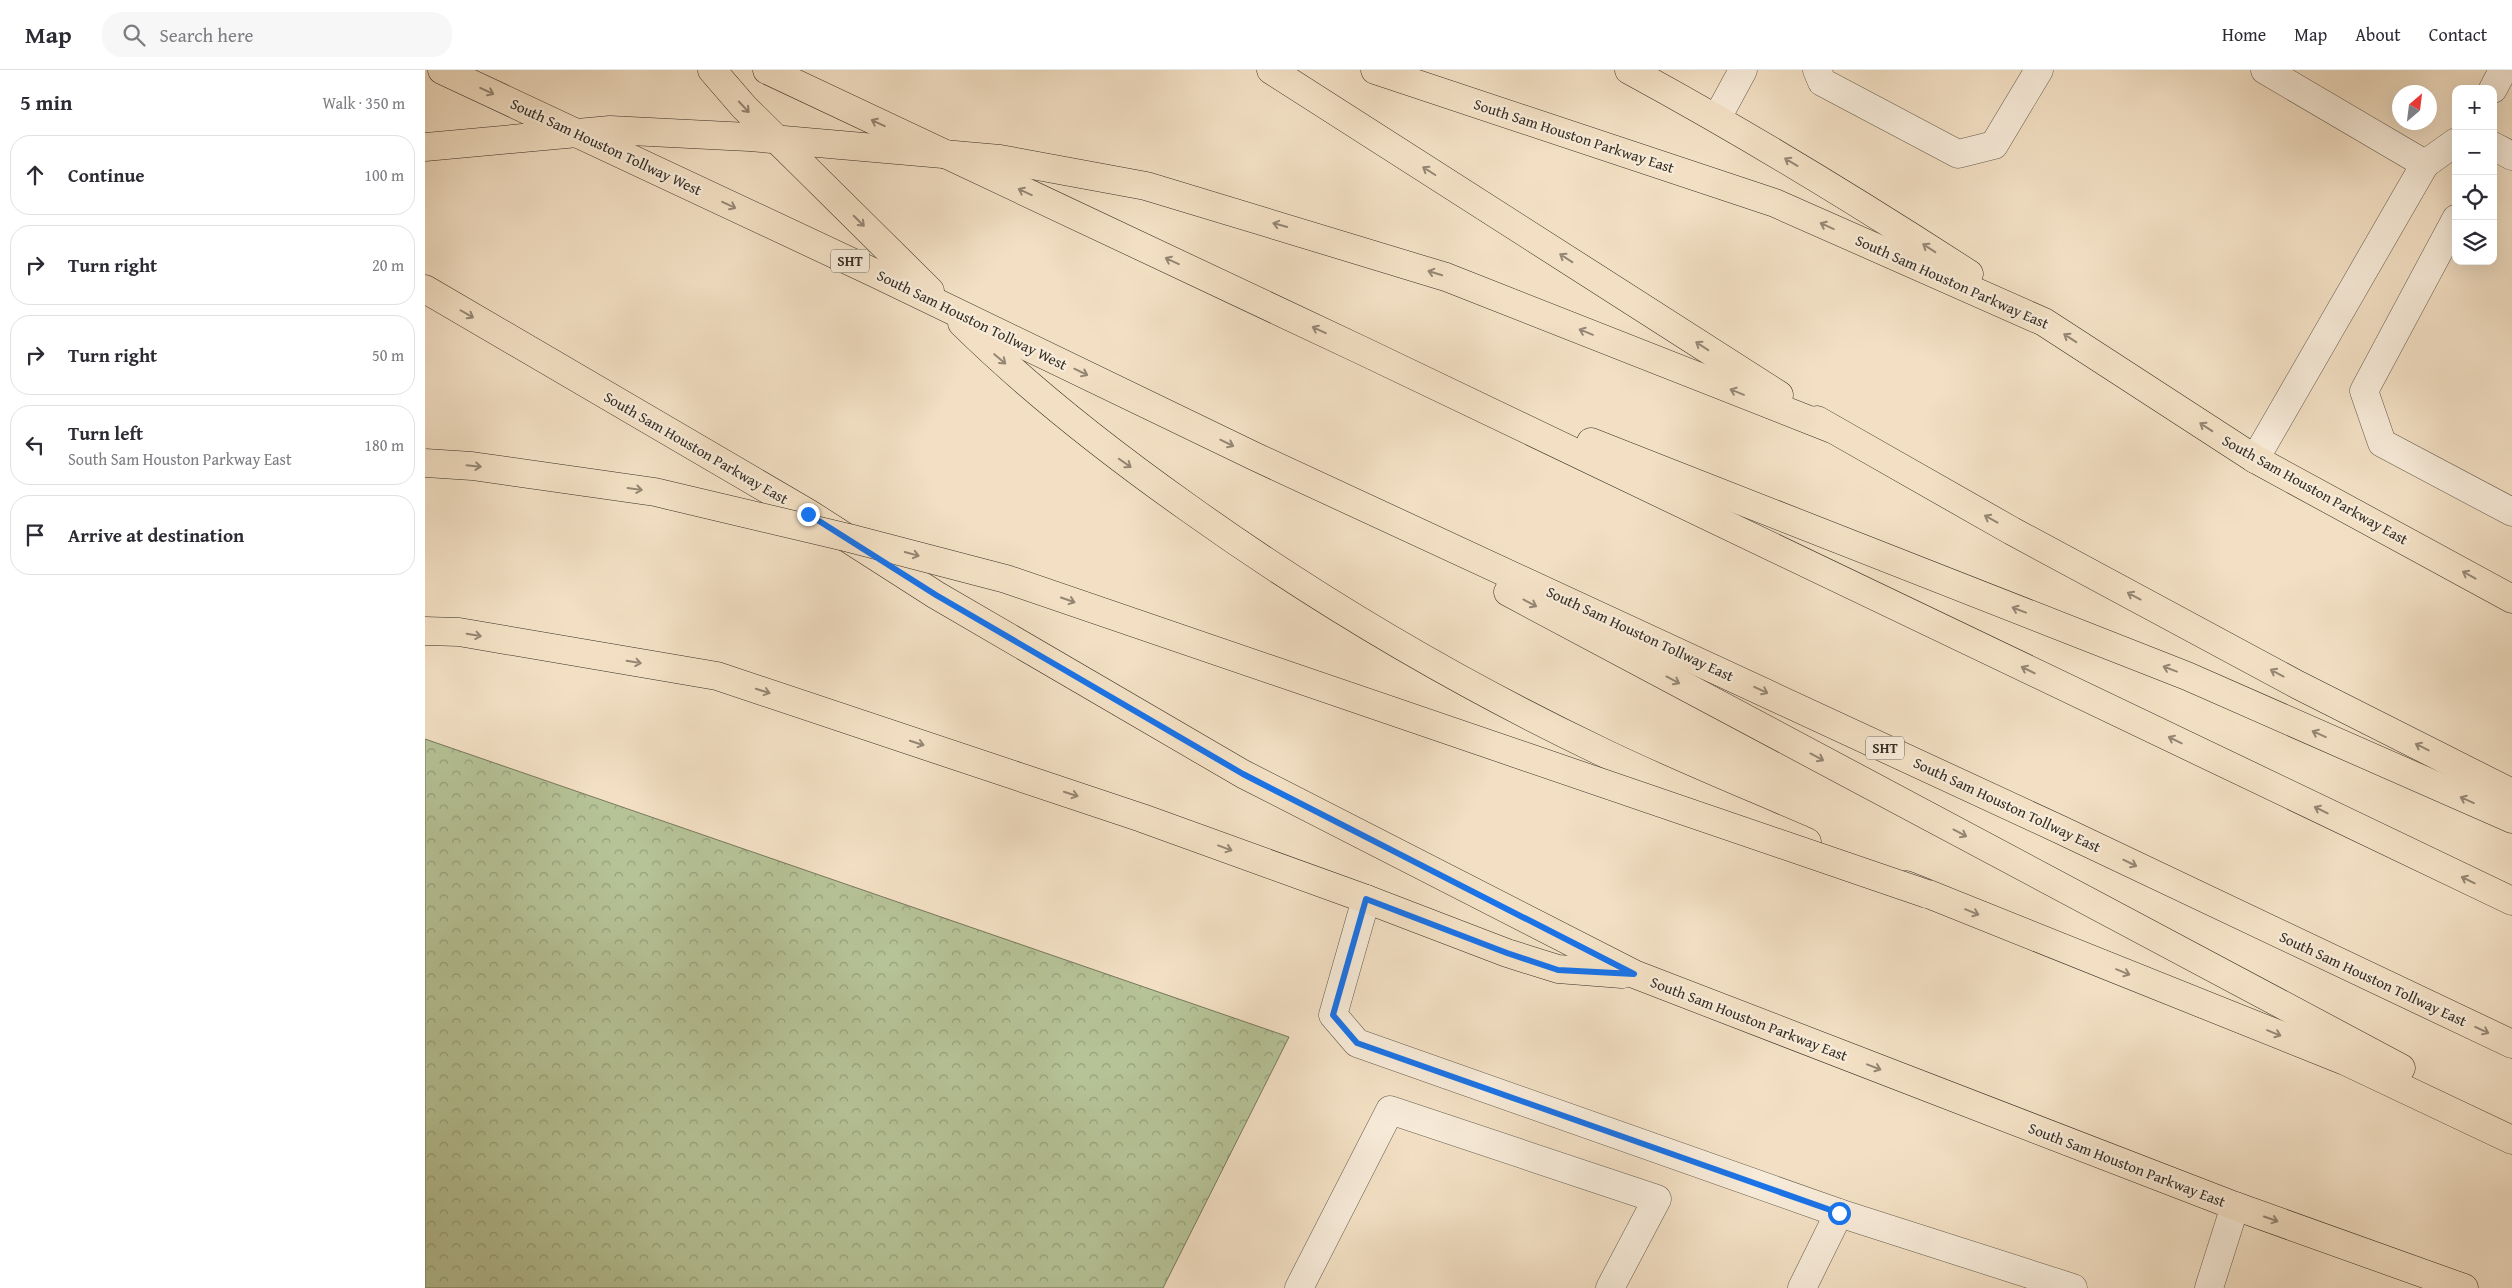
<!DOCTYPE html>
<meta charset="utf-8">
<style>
:root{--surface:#fff;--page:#f7f7f7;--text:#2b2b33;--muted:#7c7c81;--line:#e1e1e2}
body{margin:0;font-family:"Gentium Book Plus",serif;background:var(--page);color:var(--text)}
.controls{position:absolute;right:15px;top:15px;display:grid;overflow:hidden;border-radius:10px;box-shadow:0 5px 20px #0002}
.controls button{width:45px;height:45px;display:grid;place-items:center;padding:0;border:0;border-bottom:1px solid var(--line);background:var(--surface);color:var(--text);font:25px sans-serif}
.compass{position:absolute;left:1967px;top:15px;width:45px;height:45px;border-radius:50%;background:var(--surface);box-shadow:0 5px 20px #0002;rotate:28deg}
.stop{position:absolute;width:15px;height:15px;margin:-11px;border:4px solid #1a73e8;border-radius:50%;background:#fff}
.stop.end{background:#1a73e8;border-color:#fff;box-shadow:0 1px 5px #0008}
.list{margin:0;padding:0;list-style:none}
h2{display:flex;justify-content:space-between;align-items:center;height:65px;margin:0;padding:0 20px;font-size:21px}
h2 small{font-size:16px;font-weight:400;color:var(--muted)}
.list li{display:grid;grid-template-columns:32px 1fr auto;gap:15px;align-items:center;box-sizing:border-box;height:80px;margin:0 10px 10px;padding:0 10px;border:1px solid var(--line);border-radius:20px}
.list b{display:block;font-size:19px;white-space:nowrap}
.list p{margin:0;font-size:16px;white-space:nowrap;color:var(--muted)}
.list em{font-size:16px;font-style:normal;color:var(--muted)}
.icon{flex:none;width:28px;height:28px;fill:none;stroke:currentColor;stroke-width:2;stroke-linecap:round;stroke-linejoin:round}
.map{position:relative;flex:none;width:2087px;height:1218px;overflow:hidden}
header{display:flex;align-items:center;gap:30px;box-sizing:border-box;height:70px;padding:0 25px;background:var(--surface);border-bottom:1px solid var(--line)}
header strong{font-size:24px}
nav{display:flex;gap:28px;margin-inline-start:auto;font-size:18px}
.search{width:350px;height:45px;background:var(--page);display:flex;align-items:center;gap:12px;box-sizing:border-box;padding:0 18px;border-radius:20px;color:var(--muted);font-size:19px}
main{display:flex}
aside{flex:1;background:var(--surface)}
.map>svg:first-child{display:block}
.forest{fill:url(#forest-crowns);stroke:#76785d}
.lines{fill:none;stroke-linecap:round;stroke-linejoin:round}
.minor-casing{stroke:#645a4b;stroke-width:29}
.major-casing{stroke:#352d23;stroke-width:29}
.highway-casing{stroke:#352d23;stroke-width:29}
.minor{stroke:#f7ebd9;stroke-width:28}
.major{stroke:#f3e0c4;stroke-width:28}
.highway{stroke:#f3e0c4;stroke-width:28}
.highway-bridge-casing{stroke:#352d23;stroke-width:29;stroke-linecap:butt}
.highway-bridge{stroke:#f3e0c4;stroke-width:28}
.oneway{stroke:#948674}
.route{stroke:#1a73e8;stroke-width:6}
.labels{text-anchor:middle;stroke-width:4.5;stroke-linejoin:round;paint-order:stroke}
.shield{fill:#f7ebd9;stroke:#6f665a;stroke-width:1}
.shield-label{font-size:14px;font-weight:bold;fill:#352d23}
.street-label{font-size:15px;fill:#352d23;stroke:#f7ebd9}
</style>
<header>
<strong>Map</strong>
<div class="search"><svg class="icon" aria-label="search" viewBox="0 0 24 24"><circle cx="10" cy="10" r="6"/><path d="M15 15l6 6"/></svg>Search here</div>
<nav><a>Home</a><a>Map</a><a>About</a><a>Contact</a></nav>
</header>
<main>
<aside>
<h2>5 min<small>Walk · 350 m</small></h2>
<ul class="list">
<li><svg class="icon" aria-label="ahead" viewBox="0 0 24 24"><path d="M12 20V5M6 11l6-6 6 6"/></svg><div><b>Continue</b></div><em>100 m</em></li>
<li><svg class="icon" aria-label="right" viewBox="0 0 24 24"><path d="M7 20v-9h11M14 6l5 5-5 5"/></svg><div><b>Turn right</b></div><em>20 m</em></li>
<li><svg class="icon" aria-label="right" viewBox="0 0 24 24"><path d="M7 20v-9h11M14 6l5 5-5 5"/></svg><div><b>Turn right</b></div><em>50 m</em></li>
<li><svg class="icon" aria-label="left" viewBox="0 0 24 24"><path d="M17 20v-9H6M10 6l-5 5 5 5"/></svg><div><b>Turn left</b><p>South Sam Houston Parkway East</p></div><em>180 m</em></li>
<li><svg class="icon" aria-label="arrive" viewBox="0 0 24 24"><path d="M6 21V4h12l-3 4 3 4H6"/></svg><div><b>Arrive at destination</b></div></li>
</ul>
</aside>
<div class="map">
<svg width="2087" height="1218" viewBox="0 0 2087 1218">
<defs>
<pattern id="forest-crowns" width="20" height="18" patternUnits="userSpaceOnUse" patternTransform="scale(1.25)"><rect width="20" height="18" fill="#b6c397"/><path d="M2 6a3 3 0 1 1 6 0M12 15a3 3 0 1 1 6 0" fill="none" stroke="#959f7b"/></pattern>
</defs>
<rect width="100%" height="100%" fill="#f3e0c4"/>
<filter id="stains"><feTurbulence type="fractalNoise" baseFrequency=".004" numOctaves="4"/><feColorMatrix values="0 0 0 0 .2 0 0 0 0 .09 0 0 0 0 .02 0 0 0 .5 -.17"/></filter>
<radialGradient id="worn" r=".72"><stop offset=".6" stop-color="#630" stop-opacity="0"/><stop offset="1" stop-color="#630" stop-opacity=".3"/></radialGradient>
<path class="forest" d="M0,669L864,967L738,1218H0Z"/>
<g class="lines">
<g class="minor-casing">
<g id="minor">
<path d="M1392,0L1397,12L1533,84L1569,75L1614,0"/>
<path d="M2068,19L2078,0"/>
<path d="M1292,48L1318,0"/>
<path d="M2068,76L2087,86"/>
<path d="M2000,94L2031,72"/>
<path d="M2031,149L1939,321L1957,373L2087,442"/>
<path d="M1830,389L2000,94L1840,0"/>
<path d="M941,829L908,945L932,973L1414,1143L1648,1218"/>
<path d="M874,1218L965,1040L1232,1129L1185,1218"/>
<path d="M1377,1218L1414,1143"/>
<path d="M1784,1218L1810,1136"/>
</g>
</g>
<g class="major-casing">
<g id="major">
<path d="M950,0L1350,133L1619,252L1830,389L2087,529"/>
<path d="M1204,0C1320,63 1433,132 1544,204"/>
<path d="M0,219L383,443L511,525L818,704L1209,904L1810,1136L2039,1218"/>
<path d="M0,561L34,562L292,606L717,748L941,829L1082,883L1133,899L1197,904"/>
</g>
</g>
<g class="highway-casing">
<g id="highway">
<path d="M17,0L452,204L831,387L1636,760L2087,974"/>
<path d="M287,0L319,37L505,221"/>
<path d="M342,0L938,281L2087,831"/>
<path d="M846,0L1354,325"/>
<path d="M0,77L185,60L324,67L575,89L721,116L1021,207L1407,359"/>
<path d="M537,253C606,321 683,381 762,437C892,530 1031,612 1175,681C1243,714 1313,742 1382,772"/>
<path d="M1392,350L1587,461L1873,615L2087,723"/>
<path d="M1166,372L1762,606L2087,749"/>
<path d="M1083,522L1976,998"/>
<path d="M1481,815L1920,991L2087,1070"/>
</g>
</g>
<use href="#minor" class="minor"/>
<use href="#major" class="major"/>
<use href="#highway" class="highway"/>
<g class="highway-bridge-casing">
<path id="highway-bridge" d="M0,393L47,396L230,422L424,468L581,509L1502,824"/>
</g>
<use href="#highway-bridge" class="highway-bridge"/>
</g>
<defs><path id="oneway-shaft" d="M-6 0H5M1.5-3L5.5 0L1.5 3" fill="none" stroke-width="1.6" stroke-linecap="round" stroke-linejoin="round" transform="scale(1.25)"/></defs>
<g class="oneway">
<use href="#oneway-shaft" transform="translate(62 21) rotate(25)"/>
<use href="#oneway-shaft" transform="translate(319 37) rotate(47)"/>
<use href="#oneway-shaft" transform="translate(453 53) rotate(-155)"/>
<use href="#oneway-shaft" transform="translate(1366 92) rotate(-149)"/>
<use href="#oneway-shaft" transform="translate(1004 101) rotate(-148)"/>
<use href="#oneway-shaft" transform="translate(600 122) rotate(-155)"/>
<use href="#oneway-shaft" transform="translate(304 135) rotate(25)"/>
<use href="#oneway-shaft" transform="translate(434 151) rotate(45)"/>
<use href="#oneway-shaft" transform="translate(855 155) rotate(-164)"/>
<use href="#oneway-shaft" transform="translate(1402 156) rotate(-156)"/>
<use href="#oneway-shaft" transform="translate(1504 178) rotate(-147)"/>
<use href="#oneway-shaft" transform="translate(1141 188) rotate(-147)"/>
<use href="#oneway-shaft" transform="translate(747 191) rotate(-155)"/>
<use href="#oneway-shaft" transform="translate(1010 203) rotate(-163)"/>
<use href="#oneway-shaft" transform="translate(42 244) rotate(30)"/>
<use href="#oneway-shaft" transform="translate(894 260) rotate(-155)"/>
<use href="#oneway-shaft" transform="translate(1161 262) rotate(-158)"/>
<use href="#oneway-shaft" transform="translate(1645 268) rotate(-147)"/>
<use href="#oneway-shaft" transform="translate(1277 276) rotate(-147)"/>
<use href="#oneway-shaft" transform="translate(575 289) rotate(40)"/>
<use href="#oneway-shaft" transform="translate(656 302) rotate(26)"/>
<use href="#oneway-shaft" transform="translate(1312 322) rotate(-158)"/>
<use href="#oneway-shaft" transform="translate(1781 357) rotate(-147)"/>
<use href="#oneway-shaft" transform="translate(802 373) rotate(26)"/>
<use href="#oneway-shaft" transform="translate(700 393) rotate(35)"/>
<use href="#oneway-shaft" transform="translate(49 396) rotate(6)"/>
<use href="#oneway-shaft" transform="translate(210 419) rotate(8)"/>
<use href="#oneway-shaft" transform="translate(1566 449) rotate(-151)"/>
<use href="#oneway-shaft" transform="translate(487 484) rotate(15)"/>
<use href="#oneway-shaft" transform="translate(2044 505) rotate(-151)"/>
<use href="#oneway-shaft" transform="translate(1709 526) rotate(-152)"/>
<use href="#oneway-shaft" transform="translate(643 530) rotate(19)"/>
<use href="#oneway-shaft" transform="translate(1105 533) rotate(28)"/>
<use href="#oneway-shaft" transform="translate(1594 540) rotate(-159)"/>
<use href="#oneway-shaft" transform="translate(49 565) rotate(10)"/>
<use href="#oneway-shaft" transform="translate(209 592) rotate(10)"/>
<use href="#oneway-shaft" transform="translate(1745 599) rotate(-159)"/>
<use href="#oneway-shaft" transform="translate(1603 600) rotate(-154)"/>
<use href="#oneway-shaft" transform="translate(1852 603) rotate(-152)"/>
<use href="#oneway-shaft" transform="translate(1248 610) rotate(28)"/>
<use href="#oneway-shaft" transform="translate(1336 620) rotate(25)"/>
<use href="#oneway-shaft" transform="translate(338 621) rotate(18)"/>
<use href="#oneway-shaft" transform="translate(1894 664) rotate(-156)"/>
<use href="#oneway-shaft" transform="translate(1750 670) rotate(-154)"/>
<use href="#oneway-shaft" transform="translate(492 673) rotate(18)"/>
<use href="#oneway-shaft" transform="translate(1997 677) rotate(-153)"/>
<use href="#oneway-shaft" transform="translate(1392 687) rotate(28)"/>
<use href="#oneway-shaft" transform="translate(646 724) rotate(18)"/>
<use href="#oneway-shaft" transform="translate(2042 730) rotate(-156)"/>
<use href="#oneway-shaft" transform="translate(1896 740) rotate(-154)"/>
<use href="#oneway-shaft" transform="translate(1535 763) rotate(28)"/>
<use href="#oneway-shaft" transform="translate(800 778) rotate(20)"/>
<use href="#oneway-shaft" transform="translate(1705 793) rotate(26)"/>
<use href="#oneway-shaft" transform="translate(2043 810) rotate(-154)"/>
<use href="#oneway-shaft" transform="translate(1547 842) rotate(22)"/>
<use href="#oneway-shaft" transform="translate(1698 902) rotate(22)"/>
<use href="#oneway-shaft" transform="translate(2057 960) rotate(25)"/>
<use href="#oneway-shaft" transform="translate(1849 963) rotate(22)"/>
<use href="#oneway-shaft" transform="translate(1449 997) rotate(21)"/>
<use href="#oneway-shaft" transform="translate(1846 1149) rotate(19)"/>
</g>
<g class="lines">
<path class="route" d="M383,444L511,525L818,704L1209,904L1133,900L1082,883L941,829L908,945L932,973L1414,1143"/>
</g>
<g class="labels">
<g class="shield">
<rect x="406" y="179.5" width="38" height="23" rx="4"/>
<rect x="1441" y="666.5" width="38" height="23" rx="4"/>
</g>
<g class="shield-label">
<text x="425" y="196">SHT</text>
<text x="1460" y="683">SHT</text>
</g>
<g class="street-label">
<text transform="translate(1149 66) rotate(18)" y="5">South Sam Houston Parkway East</text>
<text transform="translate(181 77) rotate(25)" y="5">South Sam Houston Tollway West</text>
<text transform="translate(1527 212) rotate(24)" y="5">South Sam Houston Parkway East</text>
<text transform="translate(547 250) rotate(26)" y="5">South Sam Houston Tollway West</text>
<text transform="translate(271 378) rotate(30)" y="5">South Sam Houston Parkway East</text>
<text transform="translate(1890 420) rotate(29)" y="5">South Sam Houston Parkway East</text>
<text transform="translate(1215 564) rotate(25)" y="5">South Sam Houston Tollway East</text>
<text transform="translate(1582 735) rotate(25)" y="5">South Sam Houston Tollway East</text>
<text transform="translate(1948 909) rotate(25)" y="5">South Sam Houston Tollway East</text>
<text transform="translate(1324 949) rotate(21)" y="5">South Sam Houston Parkway East</text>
<text transform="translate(1702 1095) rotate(21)" y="5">South Sam Houston Parkway East</text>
</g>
</g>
<rect width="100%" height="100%" filter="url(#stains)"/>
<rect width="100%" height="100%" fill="url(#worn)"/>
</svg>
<div class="controls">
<button>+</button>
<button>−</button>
<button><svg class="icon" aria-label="locate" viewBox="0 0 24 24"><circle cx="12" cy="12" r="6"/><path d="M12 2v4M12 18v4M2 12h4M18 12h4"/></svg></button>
<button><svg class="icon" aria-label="layers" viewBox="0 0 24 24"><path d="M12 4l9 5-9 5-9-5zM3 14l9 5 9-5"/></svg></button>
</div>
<svg class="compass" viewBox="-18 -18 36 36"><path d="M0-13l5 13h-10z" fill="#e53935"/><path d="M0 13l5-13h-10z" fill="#7c7c81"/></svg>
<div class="stop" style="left:1414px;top:1143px"></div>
<div class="stop end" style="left:383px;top:444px"></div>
</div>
</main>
